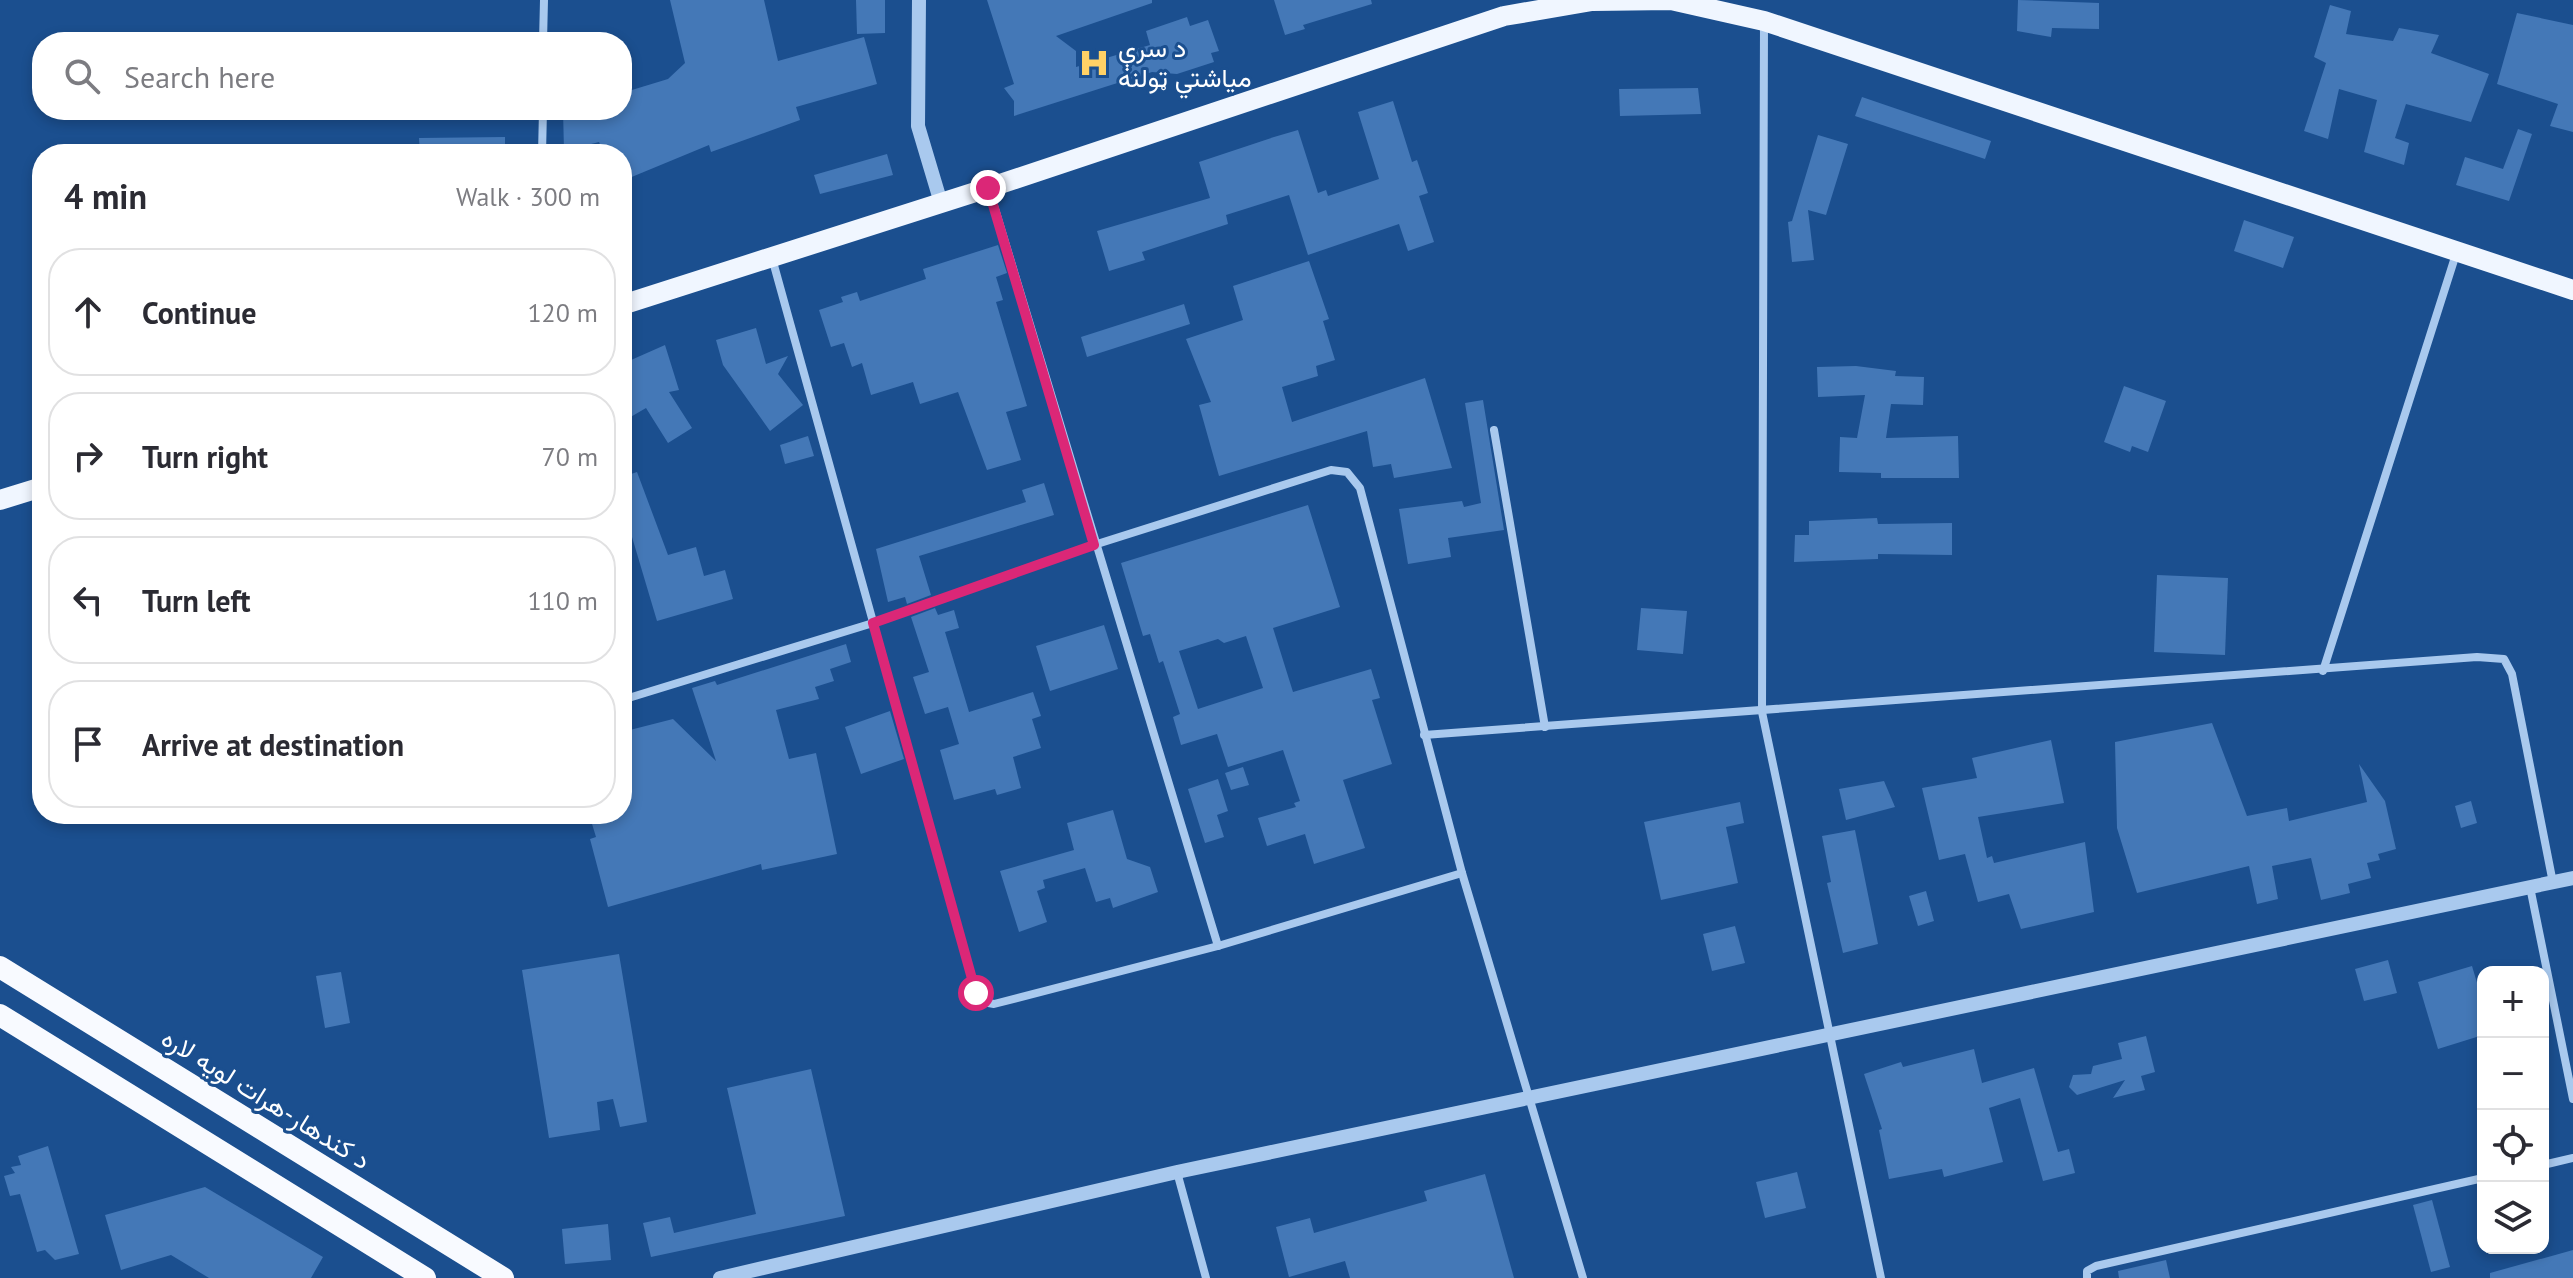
<!DOCTYPE html>
<meta charset="utf-8">
<style>
:root{--surface:#fff;--page:#f2f2f3;--text:#2b2b33;--muted:#7c7c81;--line:#e1e1e2}
body{margin:0;font-family:"PT Sans",Vazirmatn,sans-serif;background:var(--page);color:var(--text)}
.controls{position:absolute;right:24px;bottom:24px;display:grid;overflow:hidden;border-radius:16px;box-shadow:0 4px 12px #0003}
.controls button{width:72px;height:72px;display:grid;place-items:center;padding:0;border:0;border-bottom:2px solid var(--line);background:var(--surface);color:var(--text);font:40px sans-serif}
.stop{position:absolute;width:24px;height:24px;margin:-18px;border:6px solid #db2777;border-radius:50%;background:#fff}
.stop.end{background:#db2777;border-color:#fff;box-shadow:0 2px 8px #0008}
.list{margin:0;padding:0;list-style:none}
h2{display:flex;justify-content:space-between;align-items:center;height:104px;margin:0;padding:0 32px;font-size:34px}
h2 small{font-size:26px;font-weight:400;color:var(--muted)}
.list li{display:grid;grid-template-columns:52px 1fr auto;gap:24px;align-items:center;box-sizing:border-box;height:128px;margin:0 16px 16px;padding:0 16px;border:2px solid var(--line);border-radius:32px}
.list b{display:block;font-size:30px;white-space:nowrap}
.list em{font-size:26px;font-style:normal;color:var(--muted)}
.icon{flex:none;width:44px;height:44px;fill:none;stroke:currentColor;stroke-width:2;stroke-linecap:round;stroke-linejoin:round}
.map{position:relative;flex:none;width:2573px;height:1278px;overflow:hidden}
.search{position:absolute;background:var(--surface);box-shadow:0 4px 12px #0003;left:32px;top:32px;width:600px;height:88px;display:flex;align-items:center;gap:20px;box-sizing:border-box;padding:0 28px;border-radius:32px;color:var(--muted);font-size:30px}
.panel{position:absolute;background:var(--surface);box-shadow:0 4px 12px #0003;left:32px;top:144px;width:600px;height:680px;border-radius:32px}
.map>svg:first-child{display:block}
.building{fill:#4478b7;fill-rule:evenodd}
.lines{fill:none;stroke-linecap:round;stroke-linejoin:round}
.minor{stroke:#a9c9ee;stroke-width:8}
.tertiary{stroke:#a9c9ee;stroke-width:14}
.primary{stroke:#f0f6ff;stroke-width:20}
.trunk{stroke:#f8faff;stroke-width:22}
.route{stroke:#db2777;stroke-width:10}
.labels{text-anchor:middle;stroke-width:6;stroke-linejoin:round;paint-order:stroke}
.poi-label{font-size:26px;fill:#fff;stroke:#1b4f8f;text-anchor:start}
.street-label{font-size:26px;fill:#fff;stroke:#1b4f8f}
</style>
<div class="map">
<svg width="2573" height="1278" viewBox="0 0 2573 1278">
<rect width="100%" height="100%" fill="#1b4f8f"/>
<g class="building">
<path d="M670,0H764L778,61L864,37L877,84L796,107L800,120L711,152L709,145L622,181V154H604L599,142L564,151L563,110H622V93L668,79L685,63Z"/>
<path d="M856,0H885V33L857,34Z"/>
<path d="M987,0H1152V3L1056,36L1076,51V67L1150,45L1146,31L1187,17L1190,26L1208,20L1219,51L1211,53L1214,62L1177,74L1152,72L1014,116V101L1004,88L1014,84Z"/>
<path d="M1274,0H1371L1372,4L1303,25L1305,29L1285,35Z"/>
<path d="M2018,0L2099,3V29L2052,28L2051,37L2017,31Z"/>
<path d="M2330,5L2351,11L2346,34L2393,41L2399,28L2439,35L2431,53L2489,74L2471,122L2406,104L2395,138L2409,143L2404,165L2364,152L2377,100L2339,89L2328,139L2304,131L2326,63L2314,57Z"/>
<path d="M2517,13L2573,25V132L2550,126L2558,104L2497,84Z"/>
<path d="M1698,88L1701,114L1620,116L1619,89Z"/>
<path d="M1862,97L1991,141L1985,159L1855,116Z"/>
<path d="M1393,101L1412,162L1417,160L1428,193L1419,196L1434,242L1408,251L1399,224L1308,255L1289,195L1226,215L1228,224L1142,252L1145,260L1109,271L1097,231L1210,198L1199,162L1274,137L1298,130L1318,193L1326,190L1328,196L1379,179L1358,112Z"/>
<path d="M2518,129L2532,134L2509,201L2456,185L2465,157L2503,169Z"/>
<path d="M1818,135L1848,144L1826,215L1808,210L1814,260L1792,262L1788,222L1792,221Z"/>
<path d="M505,137V154H420L419,138Z"/>
<path d="M887,154L893,175L820,194L814,175Z"/>
<path d="M2244,220L2294,237L2283,268L2234,251Z"/>
<path d="M998,245L1007,273L996,277L1003,300L996,302L1027,406L1006,412L1021,460L987,470L958,392L920,404L913,382L871,395L862,363L852,367L844,343L831,347L819,310L843,302L841,297L857,292L860,301L926,279L923,269Z"/>
<path d="M1309,261L1329,319L1323,321L1335,360L1316,366L1318,376L1282,387L1292,422L1425,378L1452,468L1394,478L1391,464L1373,467L1367,431L1219,476L1199,405L1211,402L1186,339L1243,320L1233,286Z"/>
<path d="M1184,304L1190,324L1087,357L1081,337Z"/>
<path d="M756,328L766,364L788,356L778,374L803,405L770,431L723,365L716,340Z"/>
<path d="M665,345L679,390L669,392L692,428L668,443L646,408L622,422V364Z"/>
<path d="M1856,366L1896,371L1895,376L1924,377L1923,405L1891,404L1886,438L1958,436L1959,478H1881V473L1839,472L1840,437L1857,438L1865,395L1818,397L1817,367Z"/>
<path d="M2124,386L2166,401L2148,452L2132,446L2130,452L2104,442Z"/>
<path d="M1483,400L1504,530L1448,538L1451,557L1408,564L1399,509L1462,501L1464,507L1481,503L1465,403Z"/>
<path d="M808,436L814,456L785,464L780,445Z"/>
<path d="M637,472L668,555L696,547L704,576L725,570L733,599L657,621L632,537L622,540V477Z"/>
<path d="M1044,483L1054,515L919,556L931,595L907,604L905,597L888,602L876,549L1026,502L1022,490Z"/>
<path d="M1308,505L1340,607L1273,628L1293,692L1371,669L1380,698L1372,700L1392,764L1343,780L1365,848L1314,864L1305,834L1267,846L1258,818L1296,807L1294,803L1300,801L1283,750L1228,767L1217,734L1181,745L1173,717L1180,714L1163,661L1159,663L1150,634L1143,636L1121,563ZM1246,636L1263,688L1198,709L1179,651L1218,639L1224,643Z"/>
<path d="M1877,518L1878,524L1952,523V555L1878,554V559L1794,562L1795,535H1809V521Z"/>
<path d="M2157,575L2228,578L2225,655L2154,652Z"/>
<path d="M935,608L938,615L954,610L959,628L945,632L969,712L1033,692L1041,716L1032,719L1041,748L1013,757L1021,788L997,795L995,789L954,800L940,750L959,744L948,707L925,714L913,677L929,672L911,617Z"/>
<path d="M1641,608L1687,611L1683,654L1637,650Z"/>
<path d="M1104,625L1118,669L1050,691L1036,646Z"/>
<path d="M846,644L851,662L830,669L834,681L815,687L819,699L776,710L789,759L816,753L837,854L762,870L761,864L608,907L590,839L596,837L589,814H622V732L673,719L716,761L692,688L715,681L717,685Z"/>
<path d="M890,711L904,759L861,774L845,727Z"/>
<path d="M2212,723L2247,816L2287,808L2289,821L2367,802L2359,764L2385,801L2396,849L2378,854L2380,860L2367,863L2371,878L2348,884L2350,893L2321,900L2311,858L2272,866L2278,899L2257,904L2249,866L2137,893L2117,828L2115,742Z"/>
<path d="M2051,740L2064,803L1978,817L1987,858L1992,856L1994,863L2085,842L2094,912L2021,929L2009,894L1978,902L1965,854L1939,860L1922,788L1977,778L1972,758Z"/>
<path d="M1243,767L1249,785L1231,790L1225,773Z"/>
<path d="M1218,779L1228,811L1217,815L1224,837L1205,843L1188,789Z"/>
<path d="M1884,781L1895,807L1846,820L1839,789Z"/>
<path d="M2471,801L2477,823L2461,828L2455,806Z"/>
<path d="M1740,802L1744,823L1726,827L1738,883L1661,900L1644,822Z"/>
<path d="M1113,810L1127,859L1150,867L1158,892L1113,908L1110,898L1096,902L1085,868L1043,880L1045,888L1037,891L1047,922L1019,932L1000,871L1074,850L1067,823Z"/>
<path d="M1855,830L1878,944L1843,953L1827,883L1831,882L1822,836Z"/>
<path d="M1926,891L1934,921L1918,926L1909,896Z"/>
<path d="M1735,926L1745,963L1712,971L1703,934Z"/>
<path d="M619,954L647,1122L620,1127L613,1099L597,1102L600,1130L549,1138L522,970Z"/>
<path d="M2388,960L2397,993L2364,1001L2355,969Z"/>
<path d="M2472,966L2483,1003V1035L2438,1049L2418,982Z"/>
<path d="M341,972L350,1023L325,1028L316,976Z"/>
<path d="M2146,1036L2155,1072L2141,1076L2145,1090L2113,1098L2125,1080L2077,1095L2069,1087L2073,1075L2091,1074L2093,1066L2122,1059L2118,1043Z"/>
<path d="M1974,1049L1982,1083L2034,1068L2058,1152L2069,1149L2075,1173L2043,1181L2020,1098L1989,1108L2003,1162L1944,1177L1942,1169L1889,1179L1879,1130L1882,1129L1864,1074L1901,1062L1903,1067Z"/>
<path d="M811,1069L845,1216L651,1257L643,1223L670,1217L674,1233L756,1214L727,1088Z"/>
<path d="M48,1146L79,1254L55,1260L45,1250L37,1252L20,1194L10,1196L4,1176L15,1173L11,1167L21,1165L18,1156Z"/>
<path d="M1797,1172L1806,1208L1765,1218L1756,1182Z"/>
<path d="M1485,1174L1514,1278H1350L1345,1261L1289,1277L1276,1227L1310,1218L1314,1233L1427,1201L1424,1191Z"/>
<path d="M205,1187L323,1257L311,1278H209L171,1255L121,1270L105,1215Z"/>
<path d="M2432,1200L2450,1267L2431,1272L2413,1205Z"/>
<path d="M608,1224L611,1260L565,1264L562,1229Z"/>
<path d="M2573,1250V1278H2490V1273Z"/>
<path d="M2166,1260L2170,1278H2119L2118,1271Z"/>
</g>
<g class="lines">
<g class="minor">
<path d="M1764,21L1762,712L1881,1278"/>
<path d="M543,42L544,0"/>
<path d="M542,154L543,110"/>
<path d="M989,189L1218,946"/>
<path d="M772,258L976,993L983,1002L994,1004L1218,946L1462,873"/>
<path d="M1494,430L1545,727"/>
<path d="M2323,671L2456,254"/>
<path d="M622,700L873,623L1094,545L1331,470L1347,472L1360,488L1462,873L1583,1278"/>
<path d="M1424,735L2477,657L2504,659L2512,674L2553,883"/>
<path d="M2530,887L2573,1099"/>
<path d="M2543,1165L2573,1158"/>
<path d="M1177,1172L1206,1278"/>
<path d="M2087,1278V1271L2096,1266L2483,1178"/>
</g>
<g class="tertiary">
<path d="M919,0L918,126L941,203"/>
<path d="M720,1278L1177,1172L2573,878"/>
</g>
<g class="primary">
<path d="M622,305L988,188L1504,16L1592,1L1671,0L1764,21L2573,290"/>
<path d="M0,500L42,487"/>
</g>
<g class="trunk">
<path d="M0,967L503,1278"/>
<path d="M0,1015L425,1278"/>
</g>
</g>
<g class="lines">
<path class="route" d="M976,993L873,623L1094,545L988,188"/>
</g>
<defs>
<g id="hospital-bare" transform="scale(2.4)"><path d="M-5-5h3v3.5h4V-5h3V5h-3V1.5h-4V5h-3Z" fill="#ffd166" stroke="#1b4f8f" stroke-width="2.5" paint-order="stroke"/></g>
</defs>
<g fill-rule="evenodd">
<use href="#hospital-bare" x="1094" y="63"/>
</g>
<g class="labels">
<g class="poi-label">
<text x="1118" y="57">د سرې<tspan x="1118" dy="30">مياشتي ټولنه</tspan></text>
</g>
<g class="street-label">
<text transform="translate(266 1099) rotate(32)" y="9">د کندهار-هرات لويه لاره</text>
</g>
</g>
</svg>
<div class="controls">
<button>+</button>
<button>−</button>
<button><svg class="icon" aria-label="locate" viewBox="0 0 24 24"><circle cx="12" cy="12" r="6"/><path d="M12 2v4M12 18v4M2 12h4M18 12h4"/></svg></button>
<button><svg class="icon" aria-label="layers" viewBox="0 0 24 24"><path d="M12 4l9 5-9 5-9-5zM3 14l9 5 9-5"/></svg></button>
</div>
<div class="stop" style="left:976px;top:993px"></div>
<div class="stop end" style="left:988px;top:188px"></div>
<div class="search"><svg class="icon" aria-label="search" viewBox="0 0 24 24"><circle cx="10" cy="10" r="6"/><path d="M15 15l6 6"/></svg>Search here</div>
<section class="panel">
<h2>4 min<small>Walk · 300 m</small></h2>
<ul class="list">
<li><svg class="icon" aria-label="ahead" viewBox="0 0 24 24"><path d="M12 20V5M6 11l6-6 6 6"/></svg><div><b>Continue</b></div><em>120 m</em></li>
<li><svg class="icon" aria-label="right" viewBox="0 0 24 24"><path d="M7 20v-9h11M14 6l5 5-5 5"/></svg><div><b>Turn right</b></div><em>70 m</em></li>
<li><svg class="icon" aria-label="left" viewBox="0 0 24 24"><path d="M17 20v-9H6M10 6l-5 5 5 5"/></svg><div><b>Turn left</b></div><em>110 m</em></li>
<li><svg class="icon" aria-label="arrive" viewBox="0 0 24 24"><path d="M6 21V4h12l-3 4 3 4H6"/></svg><div><b>Arrive at destination</b></div></li>
</ul>
</section>
</div>
